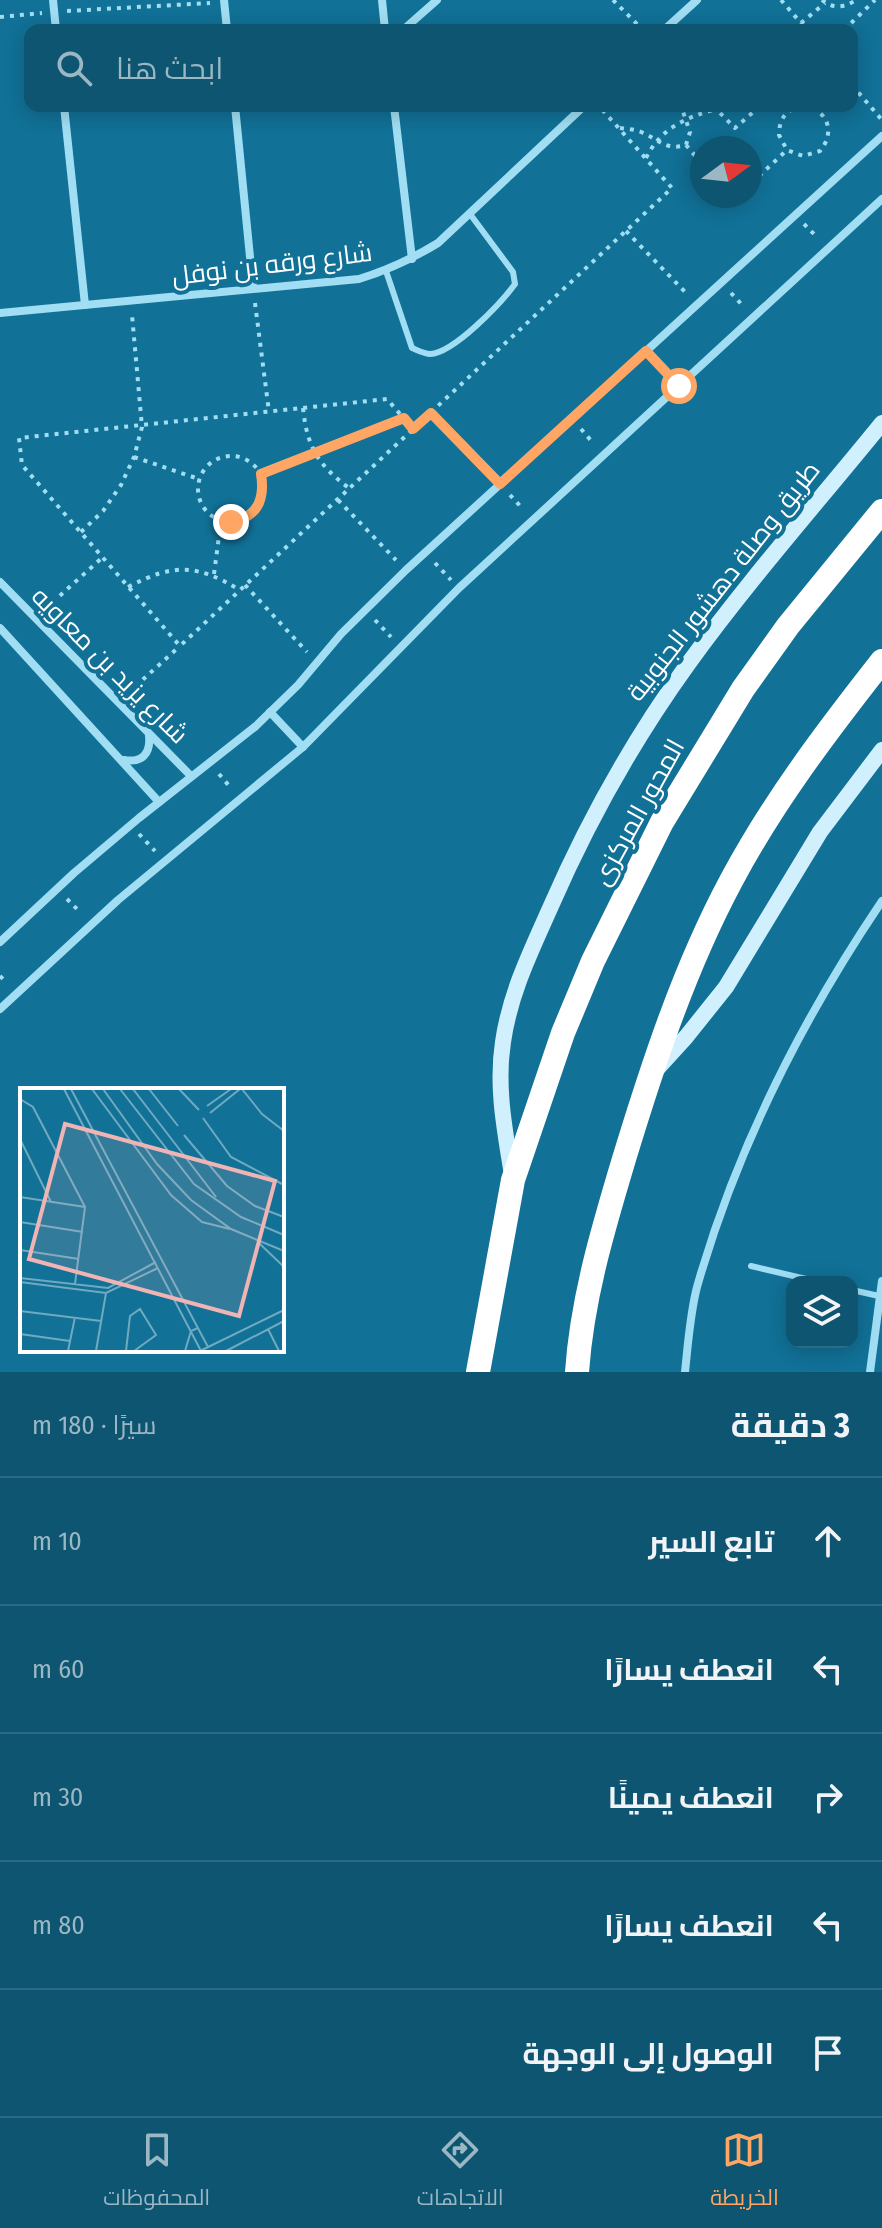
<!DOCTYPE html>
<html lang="ar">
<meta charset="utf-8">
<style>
:root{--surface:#0d5571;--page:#1b5e79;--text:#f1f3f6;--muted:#9ab7c3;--line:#2d6b84;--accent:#ffa664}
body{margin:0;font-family:"Fira Sans Condensed",Cairo,sans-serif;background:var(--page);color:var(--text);direction:rtl}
.controls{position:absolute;right:24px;bottom:24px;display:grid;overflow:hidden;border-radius:16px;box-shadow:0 4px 20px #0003}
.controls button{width:72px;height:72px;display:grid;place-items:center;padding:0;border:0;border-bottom:2px solid var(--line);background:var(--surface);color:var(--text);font:40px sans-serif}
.compass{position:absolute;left:690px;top:136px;width:72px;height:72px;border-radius:50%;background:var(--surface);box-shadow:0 4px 20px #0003;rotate:75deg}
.stop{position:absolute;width:24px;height:24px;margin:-18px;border:6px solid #ffa664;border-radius:50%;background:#fff}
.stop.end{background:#ffa664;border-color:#fff;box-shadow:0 2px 8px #0008}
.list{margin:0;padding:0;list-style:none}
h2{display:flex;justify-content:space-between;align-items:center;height:104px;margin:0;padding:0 32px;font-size:34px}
h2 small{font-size:26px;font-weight:400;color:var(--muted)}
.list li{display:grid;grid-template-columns:52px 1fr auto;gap:24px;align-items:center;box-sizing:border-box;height:128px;padding:0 32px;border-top:2px solid var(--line)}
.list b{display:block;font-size:30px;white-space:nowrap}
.list em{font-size:26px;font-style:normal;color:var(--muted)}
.icon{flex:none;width:44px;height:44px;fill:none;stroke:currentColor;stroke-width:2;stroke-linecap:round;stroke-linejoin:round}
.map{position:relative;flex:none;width:882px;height:1372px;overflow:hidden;direction:ltr}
.search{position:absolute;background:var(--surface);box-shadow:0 4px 20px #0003;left:24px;right:24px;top:24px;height:88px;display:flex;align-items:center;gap:20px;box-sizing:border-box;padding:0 28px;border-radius:16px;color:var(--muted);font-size:30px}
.sheet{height:744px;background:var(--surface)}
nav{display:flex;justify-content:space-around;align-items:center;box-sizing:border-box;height:112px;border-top:2px solid var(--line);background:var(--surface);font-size:22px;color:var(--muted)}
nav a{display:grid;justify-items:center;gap:4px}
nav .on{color:var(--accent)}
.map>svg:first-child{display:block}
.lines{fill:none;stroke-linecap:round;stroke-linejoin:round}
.path{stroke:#a1def4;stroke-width:4;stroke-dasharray:4 6;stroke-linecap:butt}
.lane{stroke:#a1def4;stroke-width:6}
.street{stroke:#a1def4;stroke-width:8}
.secondary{stroke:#d0f0fd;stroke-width:16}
.highway{stroke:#fff;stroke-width:24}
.route{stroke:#ffa664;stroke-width:10}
.labels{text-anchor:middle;stroke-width:8;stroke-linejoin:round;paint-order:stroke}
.street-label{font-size:26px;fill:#fff;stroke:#117197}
.inset-road{fill:none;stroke:#70aac1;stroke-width:2}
.view{fill:#f1b4b4;fill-opacity:0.15;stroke:#f1b4b4;stroke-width:4}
.inset-edge{fill:none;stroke:#fff;stroke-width:4}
</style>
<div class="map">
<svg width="882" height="1372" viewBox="0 0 882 1372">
<rect width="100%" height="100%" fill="#117197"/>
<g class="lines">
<g class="path">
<path d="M613,0L643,30"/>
<path d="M781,0L807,30"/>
<path d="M822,0C833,9 844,8 856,0"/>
<path d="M67,11L210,3"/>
<path d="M0,17L42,13"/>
<path d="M801,23L825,3"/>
<path d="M844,30L875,0"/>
<path d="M852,85L882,120"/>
<path d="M852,96H861"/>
<path d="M713,106L735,128L760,106"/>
<path d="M802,106C786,109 779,119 779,135L787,150L803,156L820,151C835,133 829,111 805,106"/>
<path d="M620,128C627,129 634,129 641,132C658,139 666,151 686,145L690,132L681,106"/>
<path d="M686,145L702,164"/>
<path d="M646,158C661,128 685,118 716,109"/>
<path d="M759,176L787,150"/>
<path d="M804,224L818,238"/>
<path d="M626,231L688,295"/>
<path d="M731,293L744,307"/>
<path d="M255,303L269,412"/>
<path d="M656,361L669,375"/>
<path d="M303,408C307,447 318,465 349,488"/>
<path d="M431,413L490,474"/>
<path d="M413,429L387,399L19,438L22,465L180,646L672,188L599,106"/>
<path d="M581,429L594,444"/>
<circle cx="231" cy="489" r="33"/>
<path d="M134,457L199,479"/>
<path d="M261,474L403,418"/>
<path d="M510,495L523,509"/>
<path d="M338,500L396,560"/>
<path d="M81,532L103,511L121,485L134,457L142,427L132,315"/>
<path d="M435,563L451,580"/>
<path d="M214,574L221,521"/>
<path d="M245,585L307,652"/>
<path d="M128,587C174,563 196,564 240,590"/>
<path d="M45,609L103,557"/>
<path d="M375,620L391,637"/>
<path d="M128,693L180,646"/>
<path d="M219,774L231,788"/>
<path d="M139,834L155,851"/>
<path d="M67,899L81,913"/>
<path d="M0,976L7,983"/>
</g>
<g class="lane">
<path d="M386,271L412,348C417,350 425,354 430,354C454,353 501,303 515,284L513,272L470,214"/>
<path d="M751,1266L819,1282"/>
<path d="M852,1290L879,1296"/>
</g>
<g class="street">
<path d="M53,0L56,30"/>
<path d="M224,0L227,30"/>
<path d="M382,0L385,30"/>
<path d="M403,30L437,0"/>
<path d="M664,30L697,0"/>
<path d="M64,106L85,305"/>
<path d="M235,106L253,287"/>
<path d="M394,106L412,259"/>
<path d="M0,313L359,279C388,270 412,259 438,243L584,106"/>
<path d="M0,582L191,776"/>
<path d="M0,628L159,802"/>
<path d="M270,712L303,747"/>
<path d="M124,760C142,763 151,754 149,735"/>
<path d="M0,942L74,873L139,818L256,726L298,685L341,634L406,570L882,136"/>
<path d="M0,1009L118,900L303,747L459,588L882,199"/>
<path d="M685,1372C688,1344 690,1314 697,1287C736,1150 803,1018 882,901"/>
<path d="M870,1372L882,1281"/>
</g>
<g class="secondary">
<path d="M655,1071L686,1037L726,987L820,832L882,750"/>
<path d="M512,1175C505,1131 496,1087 503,1042C510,993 531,951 551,906C588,821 634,739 688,664C748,581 817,503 882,423"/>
</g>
<g class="highway">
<path d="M478,1372L513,1180L563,1033L593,961L662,822L743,689L788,626L882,511"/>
<path d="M577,1372C582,1299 603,1229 624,1159C653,1064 684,969 731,881C773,802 827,731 882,661"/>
</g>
</g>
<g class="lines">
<path class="route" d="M231,522C258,517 265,499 261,474L404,418L413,429L431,413L500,484L646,351L679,386"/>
</g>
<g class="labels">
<g class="street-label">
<text transform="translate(272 264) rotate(-7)" y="9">شارع ورقه بن نوفل</text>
<text transform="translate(723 581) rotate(-52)" y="9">طريق وصلة دهشور الجنوبية</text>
<text transform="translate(110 665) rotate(45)" y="9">شارع يزيد بن معاويه</text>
<text transform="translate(638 812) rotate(-61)" y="9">المحور المركزى</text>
</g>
</g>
<g transform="translate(20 1088)">
<rect width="264" height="264" fill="#117197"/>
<path class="inset-road" d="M44,1L181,263M51,1L188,259M72,1L151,107L182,134L210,141M83,1L137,76L171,112L211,141L264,163M100,1L174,96L221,129L264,147M113,1L196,109M129,1L158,38M159,1L179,22M222,1L242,26L264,43M0,11L13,19L65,119L55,196M187,18L211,1M190,25L220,1M183,30L211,69L264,97M164,47L207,98L235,118L264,129M0,51L31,114M0,109L65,119M0,134L63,144M239,155L264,179M0,162L59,171M0,190L88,200L136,174M0,194L86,205L138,180M0,223L81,233M248,241L259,263M0,246L50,253M48,263L55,229M76,263L86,205M106,263L110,228L120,221L136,247L114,263M165,263L171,243L178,240M180,263L264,222M206,263L264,233"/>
<path class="view" d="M45,36L255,93L219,228L9,171Z"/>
<rect width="264" height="264" class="inset-edge"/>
</g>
</svg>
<div class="controls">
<button><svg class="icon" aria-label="layers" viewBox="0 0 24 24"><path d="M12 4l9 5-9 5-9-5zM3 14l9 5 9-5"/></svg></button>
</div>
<svg class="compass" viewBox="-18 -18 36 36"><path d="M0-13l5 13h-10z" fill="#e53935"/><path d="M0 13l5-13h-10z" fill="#9ab7c3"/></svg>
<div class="stop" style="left:679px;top:386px"></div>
<div class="stop end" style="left:231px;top:522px"></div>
<div class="search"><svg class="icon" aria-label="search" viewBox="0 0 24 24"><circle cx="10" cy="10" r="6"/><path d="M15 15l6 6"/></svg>ابحث هنا</div>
</div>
<section class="sheet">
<h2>3 دقيقة<small>سيرًا · 180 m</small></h2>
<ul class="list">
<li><svg class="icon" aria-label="ahead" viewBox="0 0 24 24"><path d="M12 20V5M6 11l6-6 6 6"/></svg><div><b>تابع السير</b></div><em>10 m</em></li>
<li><svg class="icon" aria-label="left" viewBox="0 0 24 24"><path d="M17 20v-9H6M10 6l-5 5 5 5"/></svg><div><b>انعطف يسارًا</b></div><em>60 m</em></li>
<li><svg class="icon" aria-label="right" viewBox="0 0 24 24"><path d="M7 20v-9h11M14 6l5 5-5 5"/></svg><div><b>انعطف يمينًا</b></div><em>30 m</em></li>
<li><svg class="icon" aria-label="left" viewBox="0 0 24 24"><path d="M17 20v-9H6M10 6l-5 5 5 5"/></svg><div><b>انعطف يسارًا</b></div><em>80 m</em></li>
<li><svg class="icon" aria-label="arrive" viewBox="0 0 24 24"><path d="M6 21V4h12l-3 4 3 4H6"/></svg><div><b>الوصول إلى الوجهة</b></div></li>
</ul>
</section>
<nav>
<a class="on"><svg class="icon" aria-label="map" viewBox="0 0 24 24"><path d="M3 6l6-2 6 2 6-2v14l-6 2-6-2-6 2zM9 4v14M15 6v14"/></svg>الخريطة</a>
<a><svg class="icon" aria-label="directions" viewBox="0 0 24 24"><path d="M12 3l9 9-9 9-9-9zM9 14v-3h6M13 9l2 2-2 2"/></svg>الاتجاهات</a>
<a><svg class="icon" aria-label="saved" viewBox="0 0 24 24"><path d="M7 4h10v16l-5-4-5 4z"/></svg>المحفوظات</a>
</nav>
